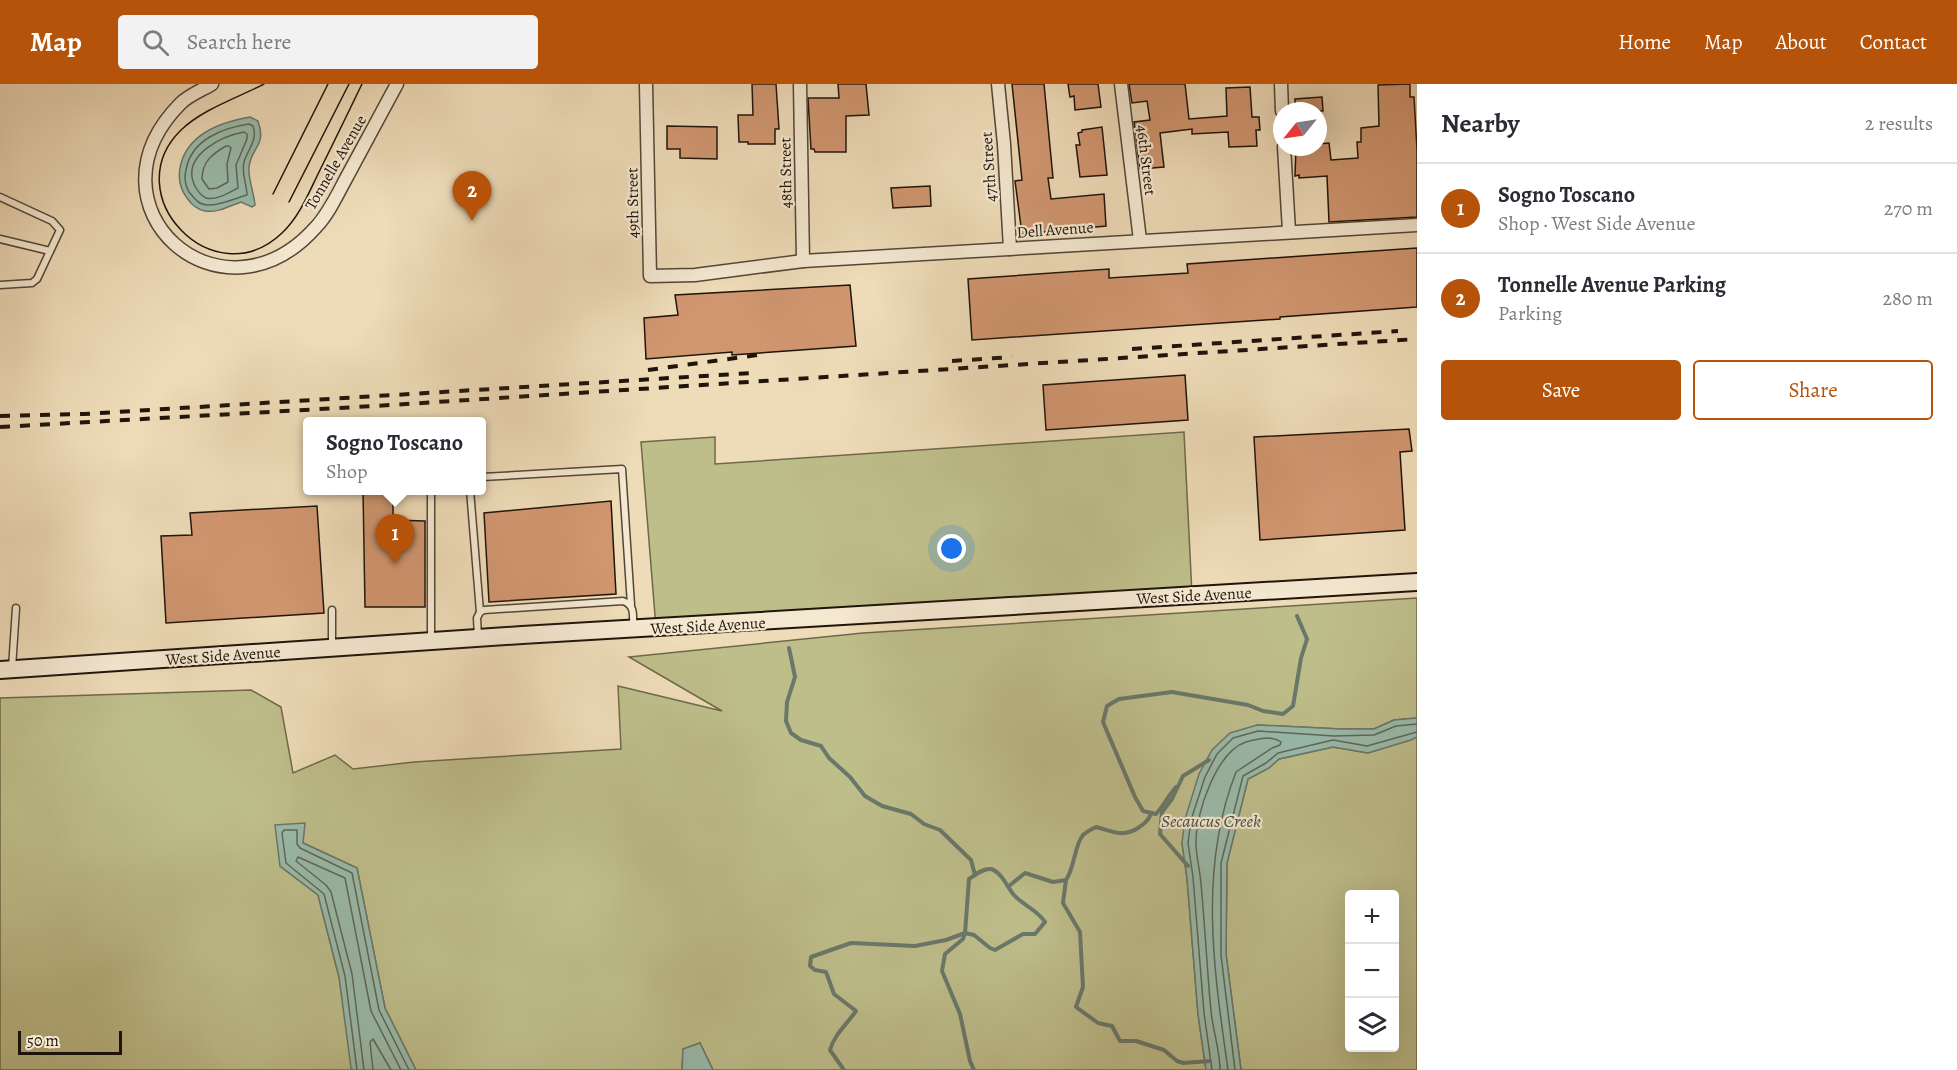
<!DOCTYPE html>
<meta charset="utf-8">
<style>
:root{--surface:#fff;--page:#f2f2f3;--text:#2b2b33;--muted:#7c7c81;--line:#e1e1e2;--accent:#b45309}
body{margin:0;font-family:Alegreya,serif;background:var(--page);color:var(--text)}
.controls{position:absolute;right:18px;bottom:18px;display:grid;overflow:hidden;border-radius:6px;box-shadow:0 6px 24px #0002}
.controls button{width:54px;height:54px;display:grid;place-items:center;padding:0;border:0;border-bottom:2px solid var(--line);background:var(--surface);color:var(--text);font:30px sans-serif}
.compass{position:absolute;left:1273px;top:18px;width:54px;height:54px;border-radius:50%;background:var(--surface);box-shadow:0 6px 24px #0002;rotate:240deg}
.scale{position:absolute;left:18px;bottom:15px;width:104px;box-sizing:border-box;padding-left:6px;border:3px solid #1f140a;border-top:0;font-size:16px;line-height:21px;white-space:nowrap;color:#1f140a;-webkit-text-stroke:4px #f4e8d1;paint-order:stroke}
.you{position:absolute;left:952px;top:465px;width:21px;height:21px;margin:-15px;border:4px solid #fff;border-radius:50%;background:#1a73e8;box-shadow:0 0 0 9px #1a73e833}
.badge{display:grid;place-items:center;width:39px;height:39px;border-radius:50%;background:var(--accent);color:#fff;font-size:20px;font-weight:700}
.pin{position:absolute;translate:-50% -50px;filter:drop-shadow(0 2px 3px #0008)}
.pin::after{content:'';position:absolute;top:32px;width:21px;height:18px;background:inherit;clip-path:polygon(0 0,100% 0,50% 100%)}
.popup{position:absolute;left:303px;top:333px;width:183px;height:78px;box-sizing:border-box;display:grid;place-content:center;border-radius:6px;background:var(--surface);filter:drop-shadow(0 2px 4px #0005);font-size:20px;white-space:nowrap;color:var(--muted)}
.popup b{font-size:22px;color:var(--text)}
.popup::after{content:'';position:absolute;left:50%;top:100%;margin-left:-12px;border:12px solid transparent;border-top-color:var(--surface)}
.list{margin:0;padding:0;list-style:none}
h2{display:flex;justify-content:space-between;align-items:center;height:78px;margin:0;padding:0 24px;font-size:26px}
h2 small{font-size:20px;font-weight:400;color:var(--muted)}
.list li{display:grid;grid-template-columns:39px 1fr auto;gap:18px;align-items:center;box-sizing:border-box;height:90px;padding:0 24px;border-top:2px solid var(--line)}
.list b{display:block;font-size:22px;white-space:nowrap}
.list p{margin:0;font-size:20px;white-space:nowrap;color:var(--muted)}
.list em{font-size:20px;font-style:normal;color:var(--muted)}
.actions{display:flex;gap:12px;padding:18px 24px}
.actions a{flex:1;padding:14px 0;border:2px solid var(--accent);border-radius:6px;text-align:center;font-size:21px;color:var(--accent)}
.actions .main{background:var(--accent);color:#fff}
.icon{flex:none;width:33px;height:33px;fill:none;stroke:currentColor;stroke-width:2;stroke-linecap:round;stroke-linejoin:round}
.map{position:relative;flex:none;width:1417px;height:986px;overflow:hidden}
header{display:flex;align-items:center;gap:36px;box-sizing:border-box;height:84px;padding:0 30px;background:var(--accent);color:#fff}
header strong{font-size:28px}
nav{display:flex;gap:33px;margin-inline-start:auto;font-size:21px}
.search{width:420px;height:54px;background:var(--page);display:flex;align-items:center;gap:15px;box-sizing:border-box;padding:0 21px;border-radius:6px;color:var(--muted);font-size:22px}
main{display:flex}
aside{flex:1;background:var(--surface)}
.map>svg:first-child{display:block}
.green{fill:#bebe8b;stroke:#6e694a;stroke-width:1.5;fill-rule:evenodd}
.water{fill:#9abbab;stroke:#69786b;stroke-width:1.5}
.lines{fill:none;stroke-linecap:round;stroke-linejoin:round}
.shore{stroke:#5c685a;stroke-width:1.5}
.stream{stroke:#69786b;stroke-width:4}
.building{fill:#d09670;stroke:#1f140a;stroke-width:1.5}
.lane-casing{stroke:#534636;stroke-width:9}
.street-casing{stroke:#534636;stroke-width:15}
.secondary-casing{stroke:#1f140a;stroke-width:20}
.lane{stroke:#f4e8d1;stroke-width:6}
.street{stroke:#f4e8d1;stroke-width:12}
.secondary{stroke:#f4e8d1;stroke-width:16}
.tram{stroke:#1f140a;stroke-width:1.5}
.rail{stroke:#1f140a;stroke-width:4;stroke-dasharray:10 10;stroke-linecap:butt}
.labels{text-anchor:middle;stroke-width:4.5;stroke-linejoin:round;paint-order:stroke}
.street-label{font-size:16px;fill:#1f140a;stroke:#f4e8d1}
.water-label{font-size:18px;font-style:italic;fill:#4a4e42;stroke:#f4e8d1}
</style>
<header>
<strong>Map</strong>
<div class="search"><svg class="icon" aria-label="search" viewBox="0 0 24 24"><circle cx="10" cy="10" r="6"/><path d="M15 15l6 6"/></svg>Search here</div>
<nav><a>Home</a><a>Map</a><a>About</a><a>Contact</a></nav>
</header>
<main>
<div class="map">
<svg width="1417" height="986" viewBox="0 0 1417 986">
<rect width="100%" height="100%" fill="#eedbb8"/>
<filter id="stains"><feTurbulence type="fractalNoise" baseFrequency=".00333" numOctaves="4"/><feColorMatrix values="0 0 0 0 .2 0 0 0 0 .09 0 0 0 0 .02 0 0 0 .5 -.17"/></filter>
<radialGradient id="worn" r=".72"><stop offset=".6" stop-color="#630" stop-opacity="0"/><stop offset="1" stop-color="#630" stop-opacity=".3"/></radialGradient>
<g class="green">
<path d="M1184,348L1192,511L656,544L641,358L715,353V380Z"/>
<path d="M1417,514V634L1394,636L1374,645H1341L1257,641L1182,759L1187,794L1198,930L1206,986H713L700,959L683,965L682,986H416L385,924L357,784L303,759L304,739L280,782L318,811L339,893L353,986H0V614L251,606L281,623L293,689L335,671L353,685L414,678L621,665L618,602L722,627L629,573L863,549Z"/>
<path d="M1417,653V986H1241L1226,870L1227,779L1248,695L1269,684L1279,675L1333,663L1368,669ZM1350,810H1394V964H1350Z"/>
</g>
<g class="water">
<path d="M250,33L258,37C267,62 251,63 249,83C248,95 254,109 255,121L252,123L241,118C229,122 218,129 205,127C198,126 191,120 187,114C180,105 178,96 180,84C186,50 221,38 250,33Z"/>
<path d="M1417,634V653L1411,656L1368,669L1333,663L1279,675L1269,684L1248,695L1227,779L1226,870L1241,986H1206L1198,930L1187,794L1182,759L1185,735L1199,690L1212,666L1230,649L1257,641L1341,645H1374L1394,636Z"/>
<path d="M305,739L303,759L357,784L385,924L416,986H353L351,984L339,893L318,811L280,782L275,741Z"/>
<path d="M700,959L713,986H682L683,965Z"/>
</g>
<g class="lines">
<g class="shore">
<path d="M249,40L253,42C258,56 248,65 244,78C241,89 247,101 247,111C236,114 219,122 207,121C199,121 194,114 189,108C185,101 184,94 186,86C191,56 222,44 249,40Z"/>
<path d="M244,48L247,50V55L236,81L238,104C230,108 216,117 206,114C201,112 196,105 194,100C182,71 222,52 244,48Z"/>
<path d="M226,62H229L231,64L227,80L228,98L217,104L209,105L202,95C202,78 212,70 226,62Z"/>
<path d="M357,986L345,892L324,810L286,779L282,749L284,746H297V760L300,764L352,789L379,926L409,986"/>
<path d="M364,986L352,890L331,808L326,801L296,777L298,773L345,794L371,927L401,986"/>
<path d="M373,986L370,958L373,955L391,986"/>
<path d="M1212,986L1204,929L1193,793L1188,759L1191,736L1205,693L1217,670L1233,654L1258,647L1334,652L1374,651L1396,642L1417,640"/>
<path d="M1220,986C1220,967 1213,947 1211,927C1207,885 1205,842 1201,800C1200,786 1196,772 1196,759C1195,730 1217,667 1246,658C1257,655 1272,651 1281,658L1280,661L1272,664L1236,688C1198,785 1214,887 1228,986"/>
<path d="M1235,986L1221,871V779L1243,692L1266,679L1278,669L1333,656L1367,662L1417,648"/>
</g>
<g class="stream">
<path d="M789,564L795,593L787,618L786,637L791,649L801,656L821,662L829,674L850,693L865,712L882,722L911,730L924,740L940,746L971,776L975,791"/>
<path d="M1176,703C1168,712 1164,721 1156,730L1143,727L1135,713L1103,638L1107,622L1119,615L1172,608L1248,621L1263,627L1283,630L1293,622L1301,574L1307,555L1297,532"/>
<path d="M1188,782L1160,750L1162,728L1172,715L1183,692L1209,676"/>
<path d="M1066,796C1075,783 1074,762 1083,751C1086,748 1092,745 1096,743C1112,747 1123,754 1138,744C1144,740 1148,737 1151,730"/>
<path d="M1009,802L1025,789L1053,798L1066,796L1063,819L1080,848L1083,903L1076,923L1098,939L1112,942L1120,957H1136L1164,966L1177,977L1183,979L1210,977"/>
<path d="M844,986L830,966C834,951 847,940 856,927L834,910L826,888L815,886L810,882L811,873L851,859L915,862L946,856L965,849L974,851L990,864L995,866L1023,850H1035L1045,838C1037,825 1023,822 1013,810C1007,802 1001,788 991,785C983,784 975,791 969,795L965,849L963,855L945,870L942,887L960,930L970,977L974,986"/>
</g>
</g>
<g class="building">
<path d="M752,0H776L779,45H775V60H748V58H739L738,31H753Z"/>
<path d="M838,0H866L869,31L846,32V68H815L814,65H811L808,14H839Z"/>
<path d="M1012,0H1044L1053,94H1048L1051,115L1104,110L1106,142L1022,150L1015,97L1022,96Z"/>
<path d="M1068,0H1098L1101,23L1075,26L1074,12L1070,13Z"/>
<path d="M1129,0H1185L1189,35L1227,32L1226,4L1250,3L1252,33H1259L1260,46H1256L1257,62L1229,63L1228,48L1192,50V45L1160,49L1164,83L1140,85L1134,38L1150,36L1147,17L1132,19Z"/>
<path d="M1410,0V13H1414L1417,65V133L1329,138L1327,92L1299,94V91L1295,92L1296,63H1318V60L1329,59L1331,76L1358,74L1357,58H1361V44L1379,42L1378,1Z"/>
<path d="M1322,13L1323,27H1295V15Z"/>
<path d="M667,42L717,43V75L680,74V65H667Z"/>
<path d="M1102,43L1107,91L1080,93L1076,61H1080L1078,49L1082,48V46Z"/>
<path d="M930,102L931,122L893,124L891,104Z"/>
<path d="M1417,164V223L1280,233V235L972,256L968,195L1109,185V194L1188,189L1187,180Z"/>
<path d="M850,201L856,262L732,271V268L646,275L644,234L678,231L675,211Z"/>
<path d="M1185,291L1188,336L1046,346L1043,301Z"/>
<path d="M1409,345L1412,367L1400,368L1405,446L1260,456L1254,353Z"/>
<path d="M363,406H393V436L425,437V523H365Z"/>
<path d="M611,417L616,510L489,518L484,429Z"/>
<path d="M317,422L324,529L166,539L161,452L192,451L190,429Z"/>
</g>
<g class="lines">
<g class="lane-casing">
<g id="lane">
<path d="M0,113L52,137L60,146L37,195L32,199L0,201"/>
<path d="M0,155L50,167"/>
<path d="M482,393L622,385L631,521"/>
<path d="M431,406V557"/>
<path d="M470,406L480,528"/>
<path d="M332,526V563"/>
<path d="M478,553L477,534L480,528L484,526L623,517C635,521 633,531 633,542"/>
<path d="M12,584L16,524"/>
</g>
</g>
<g class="street-casing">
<g id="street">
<path d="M212,0C202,6 189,11 181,19C78,122 221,250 316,143C330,128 339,107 349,89C365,59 381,30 397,0"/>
<path d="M646,0L650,192L695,191L803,177L1417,141"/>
<path d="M800,0L803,177"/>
<path d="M998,0L1004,60L1010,165"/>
<path d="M1121,0L1140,156"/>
<path d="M1281,0L1282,27"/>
<path d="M1284,63L1289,147"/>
</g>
</g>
<g class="secondary-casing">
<path id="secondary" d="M0,586L522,551L1417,498"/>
</g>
<use href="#lane" class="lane"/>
<use href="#street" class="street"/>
<use href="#secondary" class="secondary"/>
<g class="tram">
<path d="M264,0C237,14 203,25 181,46C115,111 214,214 282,149C300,132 309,108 320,86C334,58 348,29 362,0"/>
<path d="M273,110L328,0"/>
<path d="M289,118L349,0"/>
</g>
<g class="rail">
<path d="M1132,265L1398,247"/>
<path d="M952,277L1012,273"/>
<path d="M648,286L758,271"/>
<path d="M0,332L84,330L752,289"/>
<path d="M0,343L375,322L1417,255"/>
</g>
</g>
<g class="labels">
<g class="street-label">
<text transform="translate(1147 76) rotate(83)" y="6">46th Street</text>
<text transform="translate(335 78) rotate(-60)" y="6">Tonnelle Avenue</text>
<text transform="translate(988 83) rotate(-94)" y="6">47th Street</text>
<text transform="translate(785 89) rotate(-91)" y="6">48th Street</text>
<text transform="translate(632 119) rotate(-91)" y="6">49th Street</text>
<text transform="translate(1055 145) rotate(-4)" y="6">Dell Avenue</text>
<text transform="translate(1194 511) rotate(-3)" y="6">West Side Avenue</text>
<text transform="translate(708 541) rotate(-3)" y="6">West Side Avenue</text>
<text transform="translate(223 571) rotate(-4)" y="6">West Side Avenue</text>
</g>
<g class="water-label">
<text x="1211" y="743">Secaucus Creek</text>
</g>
</g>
<rect width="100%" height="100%" filter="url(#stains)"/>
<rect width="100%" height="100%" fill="url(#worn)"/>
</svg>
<div class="controls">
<button>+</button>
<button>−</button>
<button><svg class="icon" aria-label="layers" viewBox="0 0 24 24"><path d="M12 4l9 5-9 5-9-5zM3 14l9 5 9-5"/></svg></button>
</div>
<svg class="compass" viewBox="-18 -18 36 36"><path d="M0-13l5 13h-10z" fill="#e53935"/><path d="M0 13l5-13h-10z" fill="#7c7c81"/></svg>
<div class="scale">50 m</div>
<div class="you"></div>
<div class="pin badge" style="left:395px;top:480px">1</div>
<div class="popup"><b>Sogno Toscano</b>Shop</div>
<div class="pin badge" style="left:472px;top:137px">2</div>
</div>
<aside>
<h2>Nearby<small>2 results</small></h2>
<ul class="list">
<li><span class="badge">1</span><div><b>Sogno Toscano</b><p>Shop · West Side Avenue</p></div><em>270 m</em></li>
<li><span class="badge">2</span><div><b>Tonnelle Avenue Parking</b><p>Parking</p></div><em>280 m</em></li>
</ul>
<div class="actions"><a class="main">Save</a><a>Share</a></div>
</aside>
</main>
